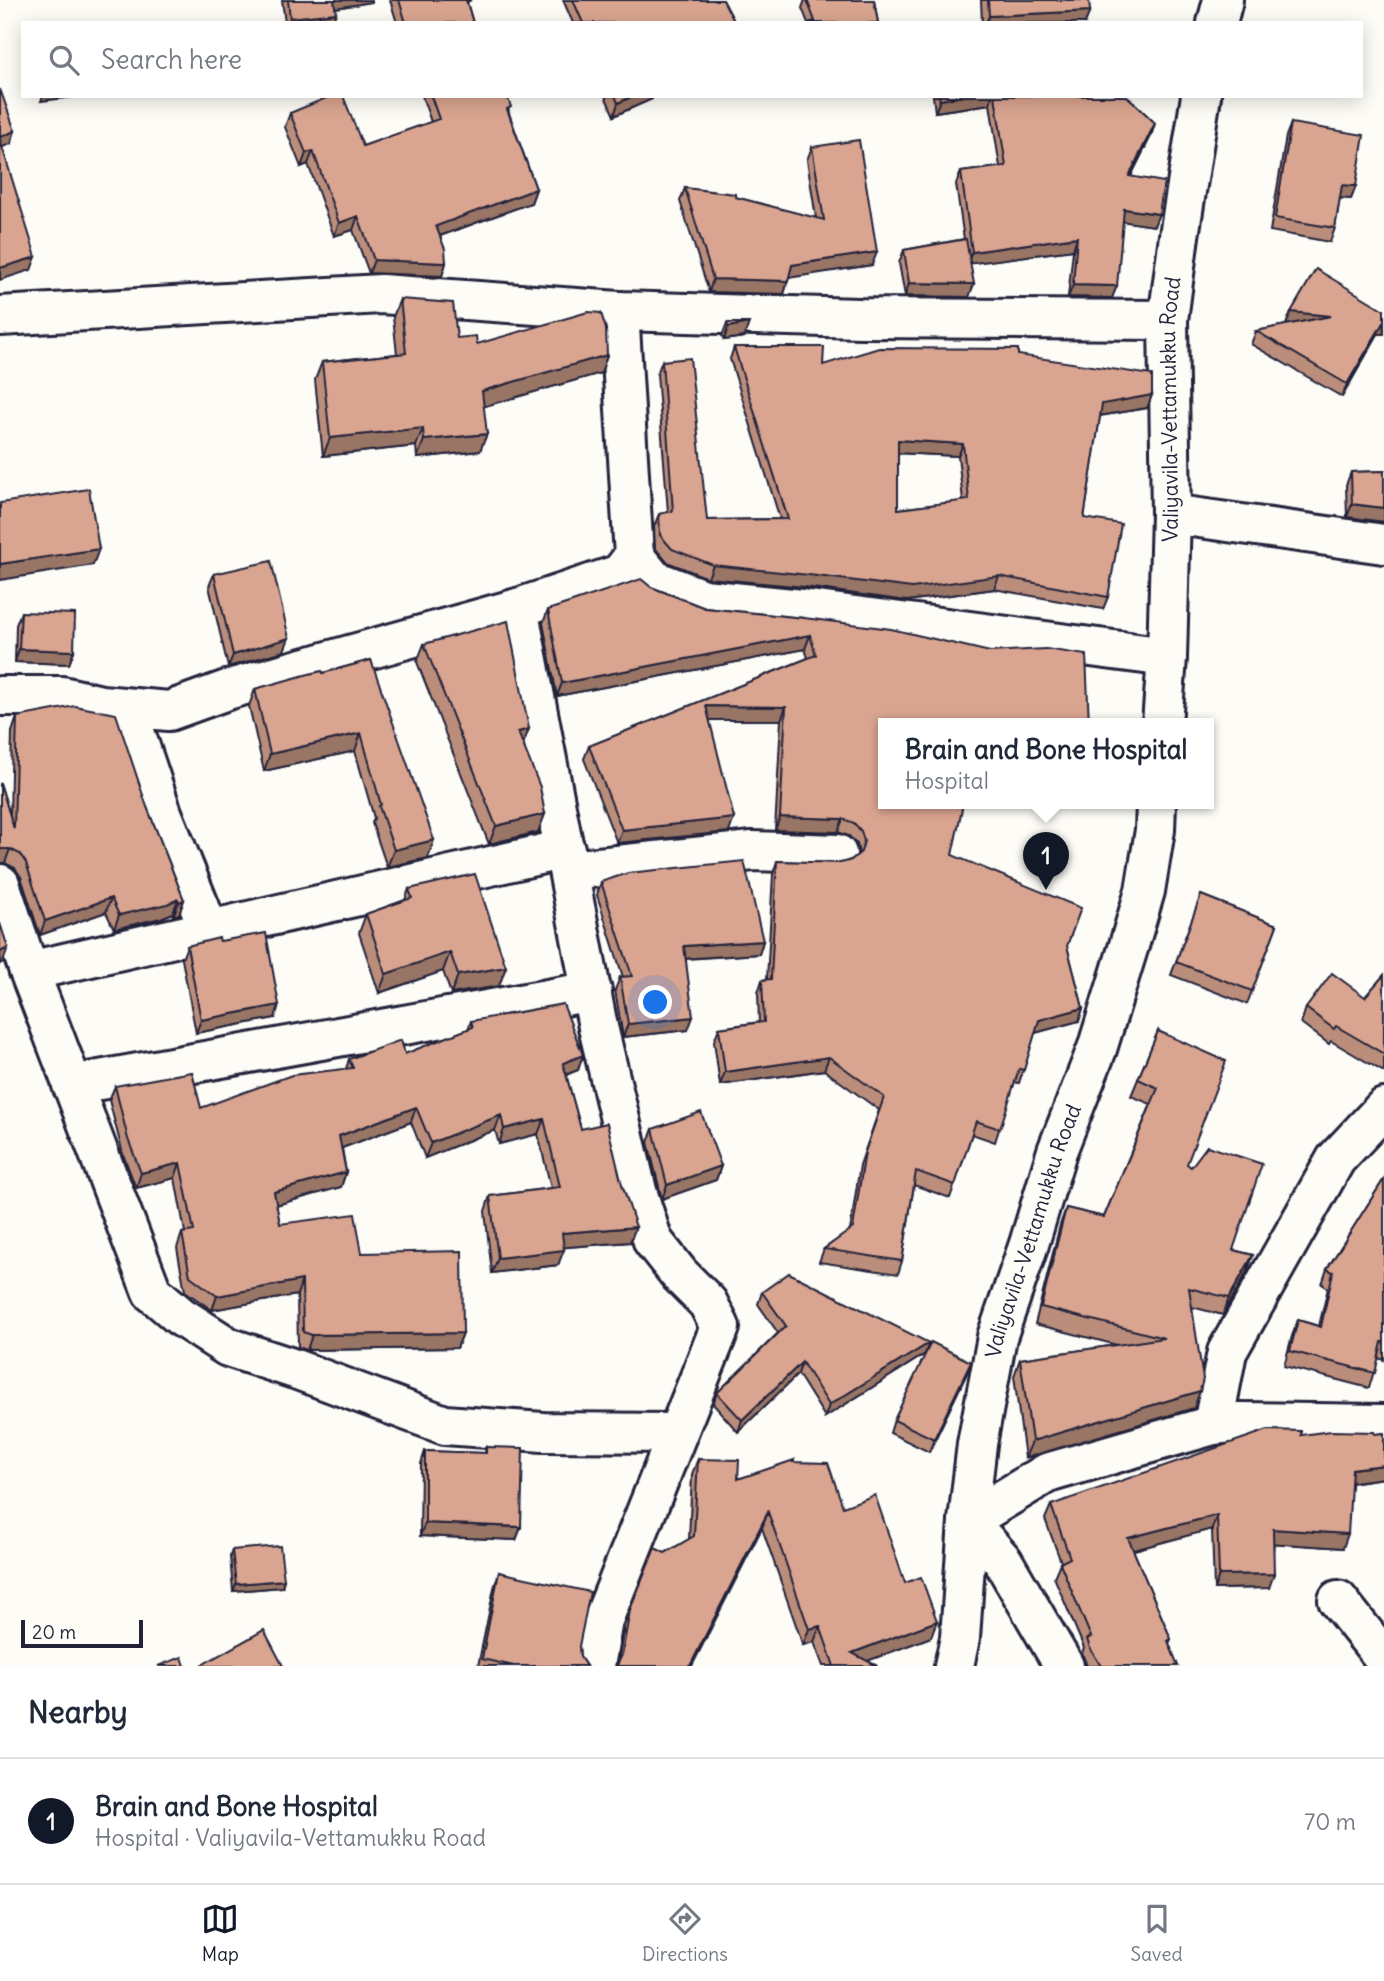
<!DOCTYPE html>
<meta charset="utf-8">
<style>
:root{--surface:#fff;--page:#f6f6f7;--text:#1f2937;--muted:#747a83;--line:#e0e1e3;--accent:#111827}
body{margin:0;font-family:Delius,sans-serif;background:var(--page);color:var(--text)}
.scale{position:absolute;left:21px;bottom:18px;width:122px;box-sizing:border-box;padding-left:7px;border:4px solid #22223b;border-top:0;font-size:19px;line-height:24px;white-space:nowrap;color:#22223b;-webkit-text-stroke:5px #fdfcf7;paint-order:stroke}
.you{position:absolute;left:656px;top:1003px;width:24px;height:24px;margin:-18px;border:5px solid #fff;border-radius:50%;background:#1a73e8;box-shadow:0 0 0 10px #1a73e833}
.badge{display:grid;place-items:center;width:46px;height:46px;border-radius:50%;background:var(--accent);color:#fff;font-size:23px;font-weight:700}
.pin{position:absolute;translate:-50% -58px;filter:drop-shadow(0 2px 4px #0008)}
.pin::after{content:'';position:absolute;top:37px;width:24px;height:21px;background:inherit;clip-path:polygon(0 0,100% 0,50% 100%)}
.popup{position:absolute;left:878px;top:718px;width:336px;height:91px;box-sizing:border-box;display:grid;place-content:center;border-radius:0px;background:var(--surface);filter:drop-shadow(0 2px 5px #0005);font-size:23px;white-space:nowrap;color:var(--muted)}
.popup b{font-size:26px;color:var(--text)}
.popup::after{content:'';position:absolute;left:50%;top:100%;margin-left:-14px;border:14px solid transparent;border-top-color:var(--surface)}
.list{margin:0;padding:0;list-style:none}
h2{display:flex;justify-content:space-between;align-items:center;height:91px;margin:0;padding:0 28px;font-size:30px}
h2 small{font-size:23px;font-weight:400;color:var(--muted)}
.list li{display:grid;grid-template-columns:46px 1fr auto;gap:21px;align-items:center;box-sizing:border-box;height:126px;padding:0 28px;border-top:2px solid var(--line)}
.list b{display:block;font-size:26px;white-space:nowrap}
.list p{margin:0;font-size:23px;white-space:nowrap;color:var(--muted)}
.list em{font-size:23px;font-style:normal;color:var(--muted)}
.icon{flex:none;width:38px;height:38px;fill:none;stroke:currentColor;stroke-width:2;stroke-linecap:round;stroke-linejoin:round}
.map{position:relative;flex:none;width:1384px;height:1666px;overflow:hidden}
.search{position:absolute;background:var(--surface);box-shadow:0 4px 18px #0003;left:21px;right:21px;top:21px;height:77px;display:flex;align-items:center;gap:18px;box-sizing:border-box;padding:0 24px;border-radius:0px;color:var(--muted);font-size:26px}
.sheet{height:217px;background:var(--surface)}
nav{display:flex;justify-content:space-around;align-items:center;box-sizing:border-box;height:98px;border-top:2px solid var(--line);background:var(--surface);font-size:19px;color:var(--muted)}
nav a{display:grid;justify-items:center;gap:4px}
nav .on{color:var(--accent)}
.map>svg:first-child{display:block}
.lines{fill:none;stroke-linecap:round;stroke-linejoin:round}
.street-casing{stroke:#22223b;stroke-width:44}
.secondary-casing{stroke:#22223b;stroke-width:44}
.street{stroke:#fdfcf7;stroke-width:38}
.secondary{stroke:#fdfcf7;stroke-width:38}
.wall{fill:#bb8e7c;stroke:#22223b;stroke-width:2;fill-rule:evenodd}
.shaded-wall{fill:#997465;stroke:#22223b;stroke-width:2}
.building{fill:#daa590;stroke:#22223b;stroke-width:2;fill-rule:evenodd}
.labels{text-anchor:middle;stroke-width:7;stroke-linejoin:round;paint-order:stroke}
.street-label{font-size:21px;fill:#22223b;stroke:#fdfcf7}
</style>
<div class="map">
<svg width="1384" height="1666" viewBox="0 0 1384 1666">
<rect width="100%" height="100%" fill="#fdfcf7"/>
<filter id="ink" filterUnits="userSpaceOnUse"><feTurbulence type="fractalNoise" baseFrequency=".0143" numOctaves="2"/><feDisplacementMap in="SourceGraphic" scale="14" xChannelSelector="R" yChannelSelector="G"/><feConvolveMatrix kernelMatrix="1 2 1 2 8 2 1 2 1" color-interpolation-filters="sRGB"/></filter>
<g filter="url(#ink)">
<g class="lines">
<g class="street-casing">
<g id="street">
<path d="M0,316L381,294L619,311L860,318L1168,320"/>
<path d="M1171,514L1384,544"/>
<path d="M634,556L654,580L703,599L802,609L1167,657"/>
<path d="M518,608L598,1027L637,1191L653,1241L680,1275L708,1303L720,1327L603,1620L595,1666"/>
<path d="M0,696H62L101,705L169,711L227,690L285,673L518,608L620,574L634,556L619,311"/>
<path d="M127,708L162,813L209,930"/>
<path d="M569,870L753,851L837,854"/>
<path d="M0,884L29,971L152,1292L180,1316L228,1347L295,1369L445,1425L543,1432L677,1433"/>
<path d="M29,971L565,849"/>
<path d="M72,1085L592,991"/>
<path d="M1213,1425L1227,1352L1336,1159L1384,1108"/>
<path d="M1338,1600L1384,1658"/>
<path d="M1064,1666L1003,1561L968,1521L1047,1473L1213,1425L1241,1422L1384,1424"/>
</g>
</g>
<g class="secondary-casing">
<g id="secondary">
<path d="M1217,23L1223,0"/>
<path id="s1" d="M1162,724L1167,657L1171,514L1168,320L1179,236L1201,96"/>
<path id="s2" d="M954,1666L960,1638L968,1521L977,1444L997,1337L1029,1244L1057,1151L1097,1049L1130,942L1145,891L1155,830L1156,804"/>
</g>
</g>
<use href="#street" class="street"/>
<use href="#secondary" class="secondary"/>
</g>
<g class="wall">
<path d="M282,0H372V2L335,8L336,13L332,23H285Z"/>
<path d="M390,0H471L467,2L473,23H397Z"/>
<path d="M563,0H723L735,23H573Z"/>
<path d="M805,0H874L878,23H808L802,8Z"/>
<path d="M981,0H1089L1085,23H982Z"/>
<path d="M422,96H507L509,113L536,189L531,203L440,236L446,263L442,276L369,273L353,230L334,236L308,164L301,167L285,127L290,113L363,146L431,122Z"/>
<path d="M605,96H653L652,99L614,116Z"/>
<path d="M933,96H1127L1155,123L1151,136L1131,176L1154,226L1123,221L1112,298L1068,297L1073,250L970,263L969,297L905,296L899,263L904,250L964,239L956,184L961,172L1000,167L990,104L935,112Z"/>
<path d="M1291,123L1356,186L1351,199L1340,198L1335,228L1330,242L1270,231L1286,136Z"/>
<path d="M812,147L872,265L789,277L784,294L709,292L680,201L685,188L735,197L816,218L807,160Z"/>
<path d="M400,299L457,338L477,344L607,355L601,373L484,406L480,451L417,458L416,446L323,456L315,380L322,362L397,354L393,317Z"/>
<path d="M1384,310V334H1378L1342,397L1251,344L1256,331L1286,325L1291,312Z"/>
<path d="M727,323L744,337L724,340L722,336Z"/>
<path d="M734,347L823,365L1018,355L1152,395L1147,408L1100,416L1084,518L1108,597L1103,609L994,589L907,601L805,587L708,578L667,562L655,548L654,526L659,514L668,512L657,374L662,361L707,520L780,519L730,359ZM898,453L958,456L963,501L898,509Z"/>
<path d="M1384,471L1347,517L1346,485L1351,472Z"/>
<path d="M214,574L284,651L228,667L209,586Z"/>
<path d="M651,587L705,608L804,618L883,724L952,855L1067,946L1083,1008L1079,1021L1035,1033L1019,1083L1014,1082L995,1142L972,1134L950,1198L914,1185L902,1261L898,1274L819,1262L824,1249L850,1231L860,1165L879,1110L824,1070L720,1085L714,1041L719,1028L759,1022L758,993L762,980L767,979L773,874L777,861L841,863L851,860L859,854L857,844L849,836L838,832L775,830L781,720H709L729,832L617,843L584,759L589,746L808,658L805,649L557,696L543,623L548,610Z"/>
<path d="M21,612L74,651L69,664L15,662L16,625Z"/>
<path d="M424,644L523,744L545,814L538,832L489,844L417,662Z"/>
<path d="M371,660L428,858L387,867L372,823L374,818L355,751L264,771L249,706L255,689L323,673Z"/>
<path d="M17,717L147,807L184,900L179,914L173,916V913L161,918L114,929L106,912L40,935L21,877L15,868L5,863H0V783L10,815L12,732Z"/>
<path d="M601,882L763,941L759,954L686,959L688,1030L623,1037L615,990L620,977H623L597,895Z"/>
<path d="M409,889L499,986L451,994L443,971L379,993L359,933L366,914L405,900Z"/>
<path d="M1201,895L1277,925L1247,1004L1171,975Z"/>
<path d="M220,941L275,1018L196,1033L182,959L187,946Z"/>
<path d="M1384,975V1072L1331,1041L1329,1044L1301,1023L1306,1008L1365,997Z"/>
<path d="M471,1021L583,1055L578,1070L566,1075L581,1129L630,1242L563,1247L558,1265L492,1273L485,1211L490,1196L551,1188L538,1134L499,1144L495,1130L425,1158L411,1122L342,1148L346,1172L341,1187L276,1205L280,1224L362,1253L463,1333L457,1348L307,1350L298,1347L297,1295L212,1310L185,1291L177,1248L182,1233L185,1232L175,1178L136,1188L123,1154L109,1100L115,1086L201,1108L346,1069L349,1059L405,1054L468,1029Z"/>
<path d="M1158,1031L1187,1165L1233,1250L1253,1255L1247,1272L1223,1315L1192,1307L1194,1408L1025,1458L1014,1376L1020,1359L1117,1345L1035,1324L1060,1225L1066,1208L1104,1217L1151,1104L1131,1096Z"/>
<path d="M653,1129L721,1166L716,1180L662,1199L648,1142Z"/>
<path d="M1384,1179V1360L1378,1358L1369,1388L1284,1366L1292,1336L1298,1320L1319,1326L1328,1288L1322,1284L1327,1269Z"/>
<path d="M762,1292L929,1343L925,1354L825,1417L798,1374L738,1432L713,1404L717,1393L778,1333L758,1304Z"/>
<path d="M966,1375L929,1452L890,1433L894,1420Z"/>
<path d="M1384,1433V1478L1351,1483L1343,1548L1274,1543L1269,1588L1214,1589L1212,1529L1133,1550L1171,1639L1169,1644L1178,1666H1087L1082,1653L1084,1648L1054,1577L1060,1563L1061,1562L1045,1519L1051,1505L1301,1435L1375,1434Z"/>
<path d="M486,1447L521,1527L516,1540L420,1536L421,1464L425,1451L485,1453Z"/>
<path d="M698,1459L738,1479L793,1462L843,1507L937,1621L931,1637L867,1661L877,1666H823L814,1642L803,1645L762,1528L618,1664L624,1626L630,1610L665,1553L689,1539L692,1474Z"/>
<path d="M232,1550L282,1587L233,1591L230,1556Z"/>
<path d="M499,1572L579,1646L580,1657L586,1666H478L494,1588Z"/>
</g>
<g class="shaded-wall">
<path d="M334,0H372V2L330,9Z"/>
<path d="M1090,11L1085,23H986L989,16Z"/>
<path d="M336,13L332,23H288L290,18Z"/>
<path d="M43,96H83L41,101Z"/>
<path d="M633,96H653L652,99L614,116L618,103Z"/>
<path d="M963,96H992L990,104L935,112L940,100Z"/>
<path d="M1155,123L1151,136L1125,188L1129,176Z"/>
<path d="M15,131L11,144L0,148V137Z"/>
<path d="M313,151L308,164L301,167L306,153Z"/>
<path d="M1342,185L1356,186L1351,199L1337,198Z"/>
<path d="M536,189L531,203L431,239L436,226Z"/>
<path d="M1124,209L1159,214L1154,226L1119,221Z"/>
<path d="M358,216L353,230L334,236L339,223Z"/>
<path d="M1077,237L1073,250L967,264L972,252Z"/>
<path d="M877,252L872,265L788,278L792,265Z"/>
<path d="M36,257L31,270L0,280V268Z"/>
<path d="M374,260L446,263L442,276L369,273Z"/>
<path d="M713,279L788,281L784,294L709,292Z"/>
<path d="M909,283L974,284L969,297L905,296Z"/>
<path d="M1073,285L1117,286L1112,298L1068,297Z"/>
<path d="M1291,312L1331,316L1286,325Z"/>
<path d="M1383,321L1384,334H1378L1342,397L1347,384Z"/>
<path d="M749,323L744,337L724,340L728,327Z"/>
<path d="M607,355L601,373L475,409L482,391Z"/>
<path d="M1152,395L1147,408L1098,416L1102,404Z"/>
<path d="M423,428L416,446L323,456L330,438Z"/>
<path d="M487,434L480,451L417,458L424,440Z"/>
<path d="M898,440L963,444L958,456L894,453Z"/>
<path d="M1352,504L1384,508V522L1347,517Z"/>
<path d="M99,549L93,565L0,580V564Z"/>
<path d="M713,565L999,576L994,589L907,601L805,587L708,578Z"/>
<path d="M810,635L805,649L557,696L562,683Z"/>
<path d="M289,638L284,651L228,667L233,655Z"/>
<path d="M19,649L74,651L69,664L15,662Z"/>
<path d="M706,706L786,707L781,720H701Z"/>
<path d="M529,729L522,747L518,732Z"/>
<path d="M361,733L355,751L264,771L270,754Z"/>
<path d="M1033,804H1083L1081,809Z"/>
<path d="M545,814L538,832L489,844L496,826Z"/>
<path d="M780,817L843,819L838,832L775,830Z"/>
<path d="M734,818L729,832L617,843L622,830Z"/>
<path d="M434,840L428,858L387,867L394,850Z"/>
<path d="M0,849H10L5,863H0Z"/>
<path d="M111,898L106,912L40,935L45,921Z"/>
<path d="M178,899L173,913L161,918L114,929L119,915Z"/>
<path d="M184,900L179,914L173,916L179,902Z"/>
<path d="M763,941L759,954L680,959L684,946Z"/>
<path d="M8,948L3,962L0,964V952Z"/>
<path d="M450,952L443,971L379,993L386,974Z"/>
<path d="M506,967L499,986L451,994L458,975Z"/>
<path d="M279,1005L275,1018L196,1033L201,1020Z"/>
<path d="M1083,1008L1079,1021L1035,1033L1039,1020Z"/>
<path d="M693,1017L688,1030L623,1037L628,1024Z"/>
<path d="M583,1055L578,1070L557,1078L563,1063Z"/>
<path d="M829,1057L824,1070L720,1085L725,1072Z"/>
<path d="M416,1107L411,1122L334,1151L339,1136Z"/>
<path d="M501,1115L495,1130L425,1158L431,1143Z"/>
<path d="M544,1119L538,1134L499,1144L504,1129Z"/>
<path d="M180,1163L175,1178L136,1188L141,1173Z"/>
<path d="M721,1166L716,1180L662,1199L667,1185Z"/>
<path d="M346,1172L341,1187L269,1207L274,1192Z"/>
<path d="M636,1227L630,1242L556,1248L562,1233Z"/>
<path d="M564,1250L558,1265L492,1273L498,1258Z"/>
<path d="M1253,1255L1247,1272L1223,1315L1229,1298Z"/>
<path d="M302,1280L297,1295L212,1310L217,1296Z"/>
<path d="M463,1333L457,1348L307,1350L312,1335Z"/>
<path d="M929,1343L925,1354L825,1417L829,1405Z"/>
<path d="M802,1362L798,1374L738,1432L742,1420Z"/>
<path d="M971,1362L966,1375L929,1452L934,1439Z"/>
<path d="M1200,1391L1194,1408L1025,1458L1032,1441Z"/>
<path d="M1384,1465V1478L1346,1483L1352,1469Z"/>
<path d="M768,1512L762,1528L692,1666H690Z"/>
<path d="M1217,1515L1212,1529L1123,1553L1128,1538Z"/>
<path d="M425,1523L521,1527L516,1540L420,1536Z"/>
<path d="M1273,1529L1348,1534L1343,1548L1268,1543Z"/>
<path d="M1274,1574L1269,1588L1214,1589L1219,1575Z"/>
<path d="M284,1580L282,1587L233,1591L236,1584Z"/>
<path d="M937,1621L931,1637L854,1666L852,1653Z"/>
<path d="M820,1626L814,1642L803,1645L809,1629Z"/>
</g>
<g class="building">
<path d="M288,0H334L336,13L290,18Z"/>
<path d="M399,0H466L473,23H406Z"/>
<path d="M573,0H723L735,23H583Z"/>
<path d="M807,0H874L878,23H808L815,21Z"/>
<path d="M988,0H1089L1090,11L989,16Z"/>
<path d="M0,89L15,131L0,137Z"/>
<path d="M331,96H343L363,146L439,119L431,96H507L511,107L507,109L536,189L436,226L445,249L446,263L374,260L358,216L339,223L313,151L306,153L290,113Z"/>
<path d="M615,96H633L618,103Z"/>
<path d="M939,96H963L940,100Z"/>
<path d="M995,96H1127L1155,123L1129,176L1164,182L1159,214L1124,209L1117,286L1073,285L1077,237L972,252L961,172L1006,166Z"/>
<path d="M1291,123L1364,135L1356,186L1342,185L1335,228L1275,218Z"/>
<path d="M0,140L36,257L0,268Z"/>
<path d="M859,140L877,252L792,265L788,281L713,279L685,188L735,194V197L824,220L812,147Z"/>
<path d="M966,239L974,284L909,283L904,250Z"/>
<path d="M1316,269L1384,310V321L1347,384L1256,331L1331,316L1291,312Z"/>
<path d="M400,299L453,303L457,338L476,336L477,344L588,312L601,313L606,329L607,355L482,391L487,434L424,440L423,428L330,438L322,362L406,353Z"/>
<path d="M727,323H749L728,327Z"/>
<path d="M734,347H824L823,365L879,348L1018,349V355L1152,375V395L1102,404L1084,518L1121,524L1108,597L999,576L912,588L809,575L713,565L672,549L660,535L659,514L673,511L662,361L690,358L707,520L788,519ZM898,440L963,444L969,500L898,509Z"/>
<path d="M1384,471V508L1352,504L1351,472Z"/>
<path d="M89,489L99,549L0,564V503Z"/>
<path d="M271,561L289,638L233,655L214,574Z"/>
<path d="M641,579L651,587L705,608L804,618L891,629L990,652L1046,649L1086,655L1089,724H883V804H963L952,855L1081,908L1067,946L1083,1008L1039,1020L1024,1070L1019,1069L1000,1129L976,1121L955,1185L916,1171L902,1261L824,1249L853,1228L865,1152L884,1097L829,1057L725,1072L719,1028L764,1022L762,980L771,979L777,861L841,863L851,860L861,852L864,841L861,831L854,823L843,819L780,817L786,707L706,706L734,818L622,830L589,746L816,655L810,635L562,683L548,610Z"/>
<path d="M21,612L75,614L74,651L19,649Z"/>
<path d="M508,621L529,729L518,732L540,787L545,814L496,826L424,644Z"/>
<path d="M371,660L434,840L394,850L379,806L381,805L361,733L270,754L255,689L305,675L322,671L323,673Z"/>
<path d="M75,706L116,714L147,807L184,900L179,902L178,899L167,904L119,915L111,898L45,921L26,863L20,854L10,849H0V783L14,829L17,717Z"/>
<path d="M744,861L763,941L684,946L693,1017L628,1024L620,977L632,976L601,882L628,873Z"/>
<path d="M475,874L506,967L458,975L450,952L386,974L366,914L412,898L409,889Z"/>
<path d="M1201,895L1277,925L1252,991L1176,962Z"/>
<path d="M0,923L8,948L0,952Z"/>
<path d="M266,933L279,1005L201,1020L187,946L219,938L220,941Z"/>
<path d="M1332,973L1365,997L1384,975V1054L1336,1026L1334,1029L1306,1008Z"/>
<path d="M563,1004L583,1055L563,1063L581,1129L607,1123L621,1181L636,1227L562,1233L564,1250L498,1258L490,1196L560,1187L544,1119L504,1129L501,1115L431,1143L416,1107L339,1136L346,1172L274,1192L280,1224L355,1214L362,1253L462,1251L463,1333L312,1335L303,1332L302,1280L217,1296L190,1276L182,1233L194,1231L180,1163L141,1173L128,1139L115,1086L192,1072L201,1108L292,1075L353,1068L349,1059L401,1040L405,1054L473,1027L471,1021Z"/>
<path d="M1158,1031L1226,1061L1187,1164L1191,1167L1207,1146L1262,1164L1233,1250L1253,1255L1229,1298L1189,1288L1203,1379L1200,1391L1032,1441L1020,1359L1164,1338L1041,1307L1066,1208L1104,1217L1158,1088L1138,1079Z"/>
<path d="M701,1112L721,1166L667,1185L653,1129Z"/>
<path d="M1384,1179V1342H1382L1375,1373L1290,1351L1298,1320L1321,1327L1333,1272L1327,1269Z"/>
<path d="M789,1273L929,1343L829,1405L802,1362L742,1420L717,1393L786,1326L762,1292Z"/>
<path d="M931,1342L971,1362L934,1439L894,1420Z"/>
<path d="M1268,1430L1301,1431V1435L1331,1431L1374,1432L1375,1434L1384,1433V1465L1352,1469L1348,1534L1273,1529L1274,1574L1219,1575L1217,1515L1128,1538L1171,1639L1168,1641L1178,1666H1101L1090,1648L1087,1639L1091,1637L1060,1563L1070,1558L1051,1505Z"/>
<path d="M486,1447L523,1448L521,1527L425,1523V1451L486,1453Z"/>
<path d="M698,1459L739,1460L738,1479L794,1460L793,1462L828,1463L843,1507L875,1495L905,1583L921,1577L937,1621L852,1653L877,1666H834L820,1626L809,1629L768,1512L690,1666H615L617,1665L622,1655L630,1610L655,1548L665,1553L694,1536Z"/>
<path d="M280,1546L284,1580L236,1584L232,1550Z"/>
<path d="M499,1572L590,1592L579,1646L580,1657L586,1666H514L482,1659Z"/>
<path d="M264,1630L283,1666H200Z"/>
<path d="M182,1657L185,1666H158Z"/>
</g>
</g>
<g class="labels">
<g class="street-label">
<text dy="7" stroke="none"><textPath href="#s1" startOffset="315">Valiyavila-Vettamukku Road</textPath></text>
<text dy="7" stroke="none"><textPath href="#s2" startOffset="444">Valiyavila-Vettamukku Road</textPath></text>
</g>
</g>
</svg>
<div class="scale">20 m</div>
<div class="you"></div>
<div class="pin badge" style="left:1046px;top:890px">1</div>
<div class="popup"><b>Brain and Bone Hospital</b>Hospital</div>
<div class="search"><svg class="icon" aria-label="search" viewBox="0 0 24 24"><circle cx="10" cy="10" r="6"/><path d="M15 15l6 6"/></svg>Search here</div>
</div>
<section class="sheet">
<h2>Nearby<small></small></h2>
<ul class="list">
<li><span class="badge">1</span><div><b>Brain and Bone Hospital</b><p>Hospital · Valiyavila-Vettamukku Road</p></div><em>70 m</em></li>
</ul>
</section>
<nav>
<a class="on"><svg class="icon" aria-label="map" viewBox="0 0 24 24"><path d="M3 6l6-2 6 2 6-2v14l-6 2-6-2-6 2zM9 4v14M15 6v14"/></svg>Map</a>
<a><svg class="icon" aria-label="directions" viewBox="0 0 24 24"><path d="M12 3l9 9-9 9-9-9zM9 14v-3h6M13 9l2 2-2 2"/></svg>Directions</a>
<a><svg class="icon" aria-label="saved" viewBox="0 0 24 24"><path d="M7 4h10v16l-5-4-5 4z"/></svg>Saved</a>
</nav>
